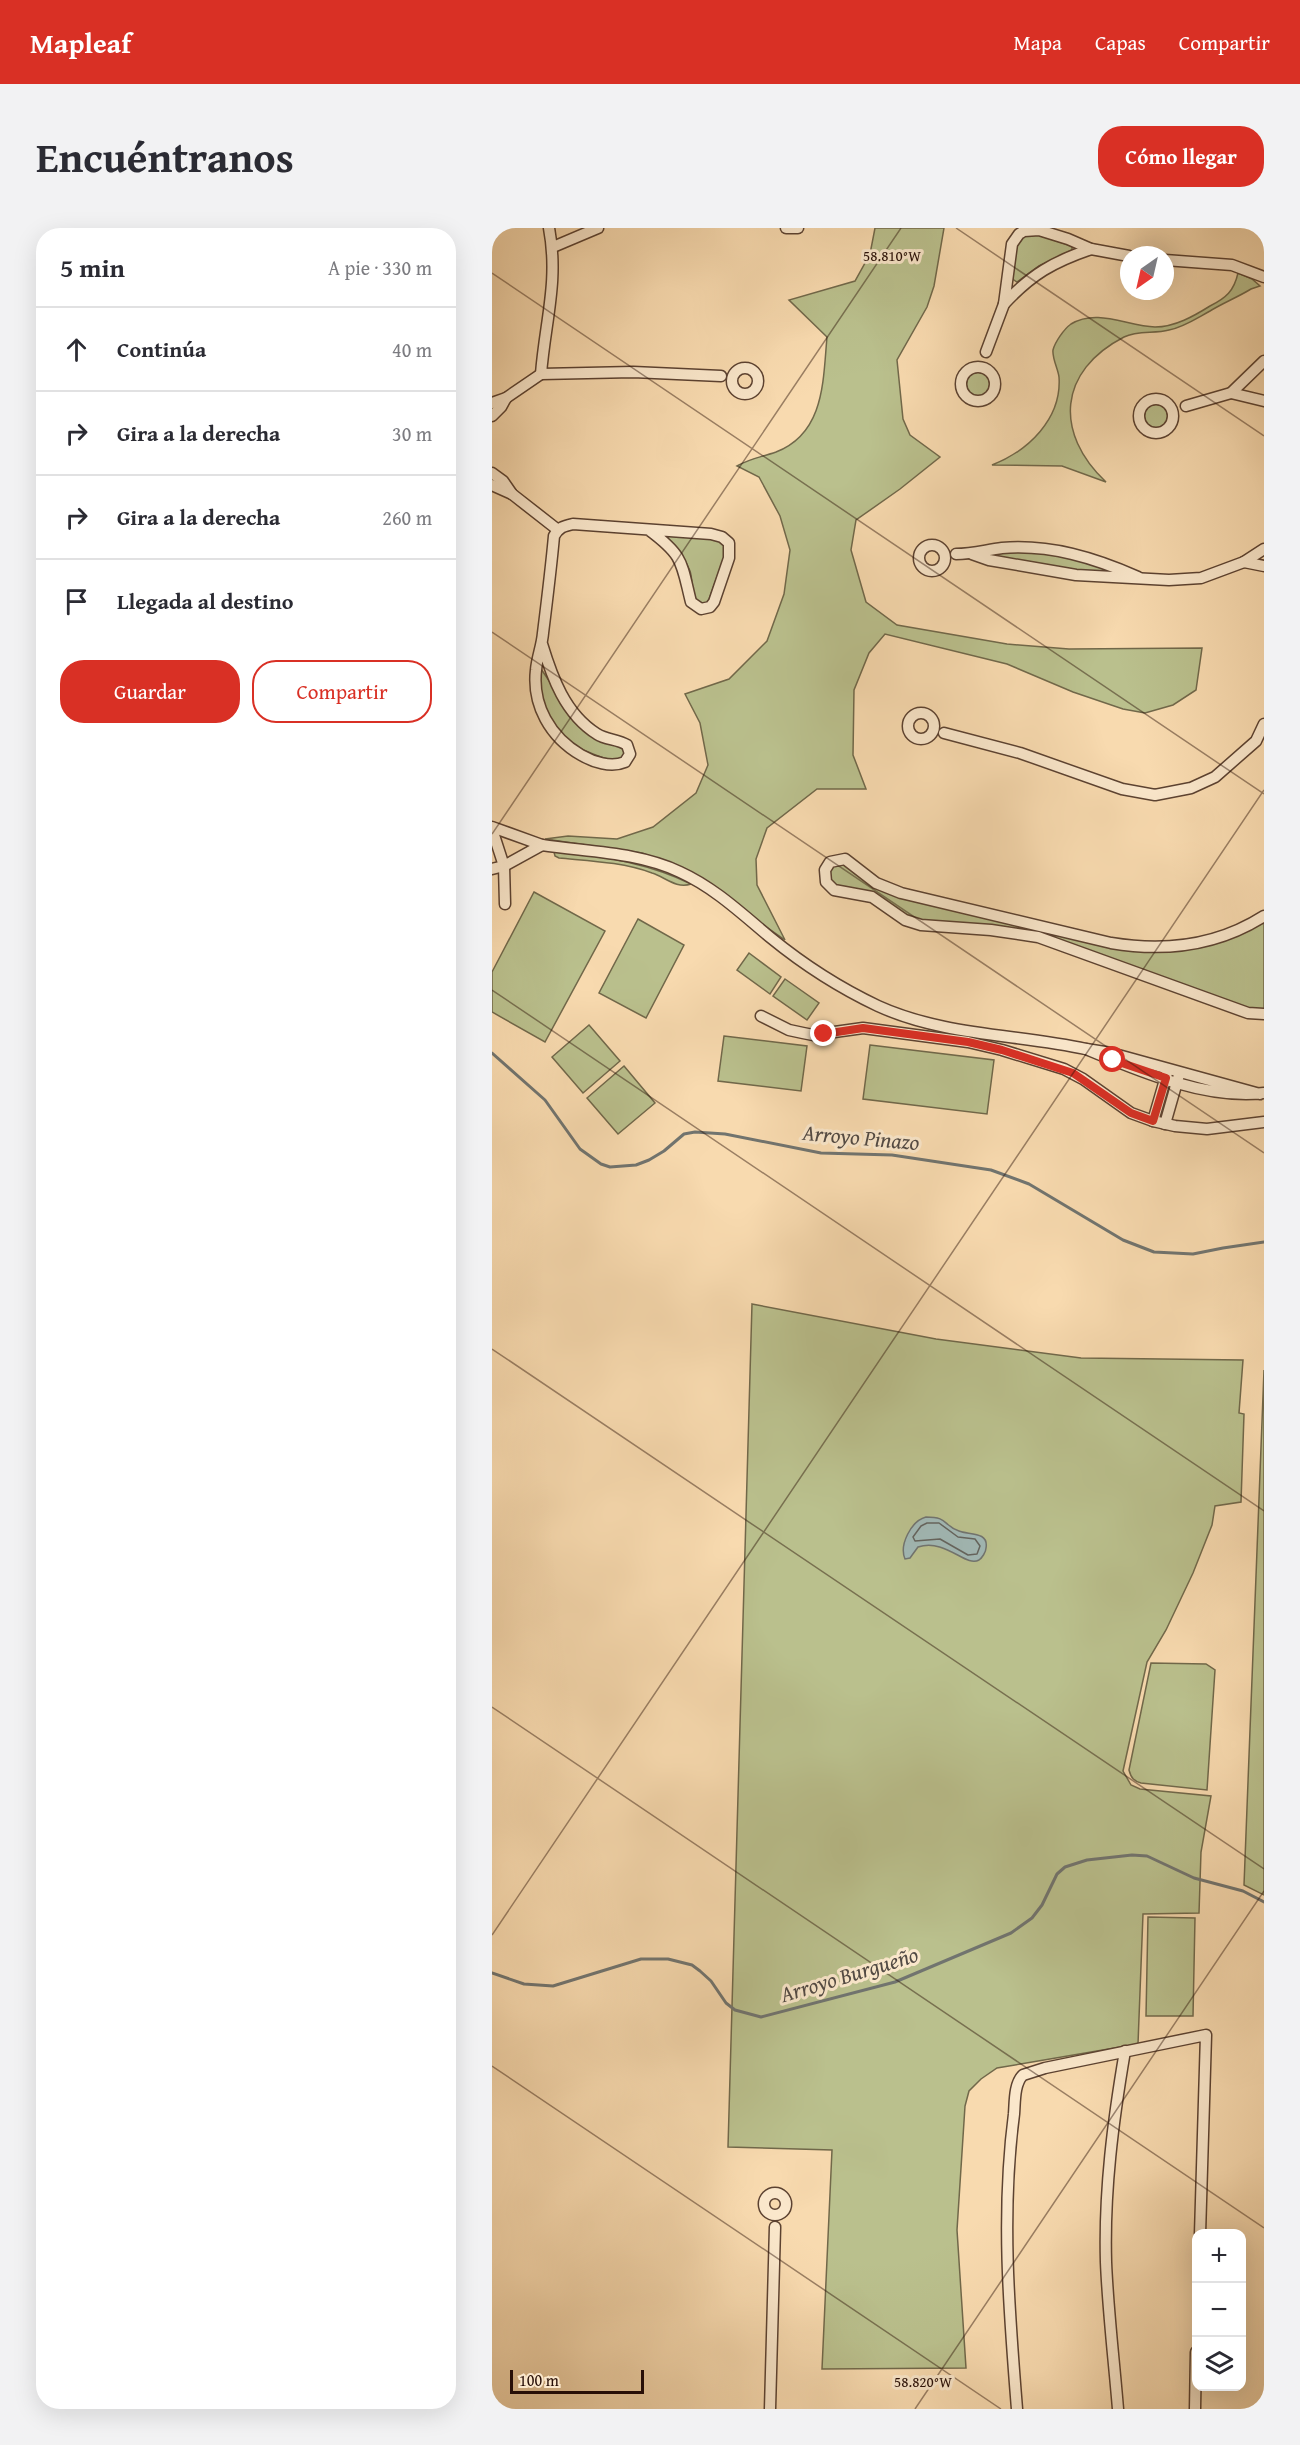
<!DOCTYPE html>
<html lang="es">
<meta charset="utf-8">
<style>
:root{--surface:#fff;--page:#f2f2f3;--text:#2b2b33;--muted:#7c7c81;--line:#e1e1e2;--accent:#d93025}
body{margin:0;font-family:"Gentium Book Plus",serif;background:var(--page);color:var(--text)}
.controls{position:absolute;right:18px;bottom:18px;display:grid;overflow:hidden;border-radius:12px;box-shadow:0 6px 24px #0002}
.controls button{width:54px;height:54px;display:grid;place-items:center;padding:0;border:0;border-bottom:2px solid var(--line);background:var(--surface);color:var(--text);font:30px sans-serif}
.compass{position:absolute;left:628px;top:18px;width:54px;height:54px;border-radius:50%;background:var(--surface);box-shadow:0 6px 24px #0002;rotate:214deg}
.scale{position:absolute;left:18px;bottom:15px;width:134px;box-sizing:border-box;padding-left:6px;border:3px solid #280f07;border-top:0;font-size:16px;line-height:21px;white-space:nowrap;color:#280f07;-webkit-text-stroke:4px #fae7cb;paint-order:stroke}
.stop{position:absolute;width:18px;height:18px;margin:-14px;border:4px solid #d93025;border-radius:50%;background:#fff}
.stop.end{background:#d93025;border-color:#fff;box-shadow:0 2px 6px #0008}
.list{margin:0;padding:0;list-style:none}
h2{display:flex;justify-content:space-between;align-items:center;height:78px;margin:0;padding:0 24px;font-size:26px}
h2 small{font-size:20px;font-weight:400;color:var(--muted)}
.list li{display:grid;grid-template-columns:39px 1fr auto;gap:18px;align-items:center;box-sizing:border-box;height:84px;padding:0 24px;border-top:2px solid var(--line)}
.list b{display:block;font-size:22px;white-space:nowrap}
.list em{font-size:20px;font-style:normal;color:var(--muted)}
.actions{display:flex;gap:12px;padding:18px 24px}
.actions a{flex:1;padding:14px 0;border:2px solid var(--accent);border-radius:24px;text-align:center;font-size:21px;color:var(--accent)}
.actions .main{background:var(--accent);color:#fff}
.icon{flex:none;width:33px;height:33px;fill:none;stroke:currentColor;stroke-width:2;stroke-linecap:round;stroke-linejoin:round}
.map{position:relative;flex:none;width:772px;height:2181px;overflow:hidden;border-radius:24px}
header{display:flex;align-items:center;gap:36px;box-sizing:border-box;height:84px;padding:0 30px;background:var(--accent);color:#fff}
header strong{font-size:28px}
nav{display:flex;gap:33px;margin-inline-start:auto;font-size:21px}
.intro{display:flex;align-items:center;justify-content:space-between;box-sizing:border-box;height:144px;padding:0 36px}
h1{margin:0;font-size:42px}
.button{padding:15px 27px;border-radius:24px;background:var(--accent);color:#fff;font-size:21px;font-weight:700}
main{display:flex;gap:36px;padding:0 36px}
aside{flex:1;background:var(--surface);border-radius:24px;box-shadow:0 6px 24px #0002}
.map>svg:first-child{display:block}
.green{fill:#bac08d;stroke:#71684a;stroke-width:1.5}
.water{fill:#a1b8b5;stroke:#71746f;stroke-width:1.5}
.lines{fill:none;stroke-linecap:round;stroke-linejoin:round}
.shore{stroke:#64645e;stroke-width:1.5}
.stream{stroke:#71746f;stroke-width:3}
.minor-casing{stroke:#5c4231;stroke-width:13}
.minor{stroke:#fae7cb;stroke-width:10}
.route{stroke:#d93025;stroke-width:8}
.ticks{fill:none;stroke:#280f07;stroke-width:1.5;stroke-opacity:0.45}
.labels{text-anchor:middle;stroke-width:6;stroke-linejoin:round;paint-order:stroke}
.water-label{font-size:22px;font-style:italic;fill:#524a44;stroke:#fae7cb}
.ticks-label{font-size:15px;text-anchor:middle;fill:#280f07;stroke:#fae7cb;stroke-width:6;stroke-linejoin:round;paint-order:stroke}
</style>
<header>
<strong>Mapleaf</strong>
<nav><a>Mapa</a><a>Capas</a><a>Compartir</a></nav>
</header>
<div class="intro"><h1>Encuéntranos</h1><a class="button">Cómo llegar</a></div>
<main>
<aside>
<h2>5 min<small>A pie · 330 m</small></h2>
<ul class="list">
<li><svg class="icon" aria-label="ahead" viewBox="0 0 24 24"><path d="M12 20V5M6 11l6-6 6 6"/></svg><div><b>Continúa</b></div><em>40 m</em></li>
<li><svg class="icon" aria-label="right" viewBox="0 0 24 24"><path d="M7 20v-9h11M14 6l5 5-5 5"/></svg><div><b>Gira a la derecha</b></div><em>30 m</em></li>
<li><svg class="icon" aria-label="right" viewBox="0 0 24 24"><path d="M7 20v-9h11M14 6l5 5-5 5"/></svg><div><b>Gira a la derecha</b></div><em>260 m</em></li>
<li><svg class="icon" aria-label="arrive" viewBox="0 0 24 24"><path d="M6 21V4h12l-3 4 3 4H6"/></svg><div><b>Llegada al destino</b></div></li>
</ul>
<div class="actions"><a class="main">Guardar</a><a>Compartir</a></div>
</aside>
<div class="map">
<svg width="772" height="2181" viewBox="0 0 772 2181">
<rect width="100%" height="100%" fill="#f8daaf"/>
<filter id="stains"><feTurbulence type="fractalNoise" baseFrequency=".00333" numOctaves="4"/><feColorMatrix values="0 0 0 0 .2 0 0 0 0 .09 0 0 0 0 .02 0 0 0 .5 -.17"/></filter>
<radialGradient id="worn" r=".72"><stop offset=".6" stop-color="#630" stop-opacity="0"/><stop offset="1" stop-color="#630" stop-opacity=".3"/></radialGradient>
<g class="green">
<path d="M383,0H452L442,58L435,79L405,132L411,191L418,207L448,229L408,261L364,292L359,322L374,374L405,397L515,416L577,421L710,420L704,462L681,477L653,485L631,481L581,464L515,436L393,406L377,425L362,462L361,527L374,561H325L275,600L264,631L265,657L293,712L190,640L150,625L53,611L76,608L125,611L161,599L204,565L216,537L208,495L193,466L237,451L275,413L292,366L298,322L288,288L267,249L245,238C259,230 270,229 284,224C333,205 331,152 335,109L297,72L363,53L378,26Z"/>
<path d="M537,4L580,18V22L547,38L525,54L519,50L524,14Z"/>
<path d="M746,45L760,51L768,58L759,61C746,69 731,75 718,83C705,90 692,99 677,102C662,106 646,102 632,109C566,143 562,205 614,254L570,238L500,237C536,223 570,191 567,149C566,141 560,130 561,122C563,114 572,101 579,96C605,80 635,98 663,99C683,99 702,88 718,78C734,70 742,63 746,45Z"/>
<circle cx="485" cy="156" r="13"/>
<circle cx="664" cy="189" r="13"/>
<path d="M174,306L219,309L233,317L234,324L216,374L211,376C197,371 202,355 198,343C193,329 184,319 172,309Z"/>
<path d="M525,322L595,332L625,346L580,343L494,326Z"/>
<path d="M47,438L81,488L131,517L135,522L132,529C120,534 112,530 101,526C75,517 53,494 48,466C46,458 47,447 47,438Z"/>
<path d="M62,624C110,627 156,635 199,656C184,661 173,649 160,645C130,634 98,633 67,630L63,628Z"/>
<path d="M344,635L354,636L383,660L542,702L539,706L426,693L346,659L336,652L339,639Z"/>
<path d="M42,664L113,703L53,814L0,784V744Z"/>
<path d="M146,691L192,717L154,790L107,765Z"/>
<path d="M772,693V782L758,781L551,706L553,703C598,713 647,731 694,721C720,716 747,702 772,693Z"/>
<path d="M257,725L289,749L278,766L245,742Z"/>
<path d="M293,751L327,775L315,792L281,768Z"/>
<path d="M97,797L128,833L91,865L60,829Z"/>
<path d="M232,808L315,818L309,863L226,853Z"/>
<path d="M378,817L502,832L495,886L371,871Z"/>
<path d="M132,838L163,875L126,906L95,870Z"/>
<path d="M260,1076L444,1111L589,1130L751,1132L747,1185L752,1186L749,1274L723,1278L720,1297L701,1345L674,1402L655,1434L631,1543L639,1557L648,1561L719,1568L709,1624L707,1685L651,1686L646,1816L505,1840L489,1851L477,1863L473,1878L465,2002L474,2140L330,2141L340,1922L236,1919Z"/>
<path d="M772,1142V1667L752,1657Z"/>
<path d="M659,1435L714,1436L723,1442L715,1562L649,1555C642,1553 639,1550 637,1542Z"/>
<path d="M656,1689L703,1690L701,1788H654Z"/>
</g>
<path class="water" d="M434,1289C457,1289 450,1297 467,1303C476,1307 497,1303 494,1320C494,1324 490,1330 487,1332C474,1340 454,1310 426,1319L418,1330L413,1331C407,1317 419,1293 434,1289Z"/>
<g class="lines">
<path class="shore" d="M435,1295H447L466,1309L483,1311L488,1318L485,1326L476,1327L448,1311L423,1313L421,1309L429,1298Z"/>
<g class="stream">
<path d="M0,825L53,872L88,921L109,936L118,939L144,937L157,932L172,923L192,906L203,904L233,906L329,925L400,927L499,942L537,956L631,1012L662,1024L701,1026L731,1020L772,1014"/>
<path d="M0,1745L32,1756L61,1758L149,1731H176L200,1737L208,1743L219,1753L234,1775L243,1782L269,1789L403,1754L519,1705L540,1690L550,1677L565,1646L573,1639L595,1632L640,1627L655,1628L702,1650L751,1663L772,1674"/>
</g>
<g class="minor-casing">
<g id="minor">
<path d="M57,0C67,53 53,94 49,146L141,144L229,148"/>
<path d="M294,0H306"/>
<path d="M61,19L106,0"/>
<path d="M673,32L740,37L772,49"/>
<path d="M512,76C540,46 561,34 599,21"/>
<path d="M494,124L512,76L520,16L527,6L532,3L547,2L576,11L599,21L637,28"/>
<circle cx="486" cy="156" r="17"/>
<circle cx="253" cy="153" r="13"/>
<path d="M739,165L772,173"/>
<circle cx="664" cy="188" r="17"/>
<path d="M0,175L14,170L49,146"/>
<path d="M694,178L739,165L772,133"/>
<path d="M0,188L9,179L14,170"/>
<path d="M0,245L11,253L20,266L66,302"/>
<path d="M0,257L20,266"/>
<circle cx="440" cy="330" r="13"/>
<path d="M464,326C480,326 494,322 510,320C558,316 603,330 646,349"/>
<path d="M480,326L497,332L584,347L677,352L709,350L752,334L772,321"/>
<path d="M752,334L772,338"/>
<path d="M50,416C60,449 73,486 105,506C114,512 126,511 135,517L138,526L133,534C119,540 101,534 89,527C58,509 40,477 44,442C45,429 50,418 51,405C55,373 59,341 62,308C67,299 72,298 81,296L219,306L230,309L237,315V330L222,374L218,379L209,381L199,374C189,334 192,328 157,302"/>
<circle cx="429" cy="498" r="13"/>
<path d="M452,505L528,525L630,561L663,567L699,560L723,549L764,513L772,496"/>
<path d="M0,599L50,617L12,638L0,641"/>
<path d="M0,601L12,638L13,676"/>
<path d="M50,617C96,624 146,624 188,644C223,660 250,686 279,710C312,737 348,760 386,778C452,808 525,806 594,821"/>
<path d="M772,688C725,718 673,724 619,715L409,665L384,655L353,631L338,634L333,642L334,654L342,662L380,669L413,692L429,697L499,702L546,709L756,785L772,786"/>
<path d="M269,788L297,802L311,805L321,807L371,800L476,814L510,822L572,841L591,851L639,885L661,893L683,898L715,901L772,894"/>
<path d="M768,866L619,825L594,821C647,843 714,872 772,865"/>
<path d="M661,893L675,845"/>
<path d="M673,896L687,847"/>
<circle cx="283" cy="1976" r="11"/>
<path d="M278,2181L283,1999"/>
<path d="M525,2181C517,2082 509,1985 522,1886C523,1874 522,1856 531,1847L553,1840L714,1807L708,2006"/>
<path d="M626,2181C622,2132 616,2083 614,2034C612,1963 621,1893 633,1823"/>
<path d="M703,2181L704,2124"/>
</g>
</g>
<use href="#minor" class="minor"/>
</g>
<g class="lines">
<path class="route" d="M332,806L371,800L476,814L510,822L581,845L639,885L661,893L674,850L621,832"/>
</g>
<path class="ticks" d="M464,0L772,208M0,45L772,566M0,404L772,925M0,606L409,0M0,762L772,1283M0,1121L772,1641M0,1479L772,2000M0,1707L772,562M0,1838L509,2181M423,2181L772,1663"/>
<g class="labels">
<g class="water-label">
<text transform="translate(369 909) rotate(5)" y="8">Arroyo Pinazo</text>
<text transform="translate(357 1746) rotate(-17)" y="8">Arroyo Burgueño</text>
</g>
</g>
<g class="ticks-label">
<text x="400" y="33">58.810°W</text>
<text x="431" y="2159">58.820°W</text>
</g>
<rect width="100%" height="100%" filter="url(#stains)"/>
<rect width="100%" height="100%" fill="url(#worn)"/>
</svg>
<div class="controls">
<button>+</button>
<button>−</button>
<button><svg class="icon" aria-label="layers" viewBox="0 0 24 24"><path d="M12 4l9 5-9 5-9-5zM3 14l9 5 9-5"/></svg></button>
</div>
<svg class="compass" viewBox="-18 -18 36 36"><path d="M0-13l5 13h-10z" fill="#e53935"/><path d="M0 13l5-13h-10z" fill="#7c7c81"/></svg>
<div class="scale">100 m</div>
<div class="stop" style="left:621px;top:832px"></div>
<div class="stop end" style="left:332px;top:806px"></div>
</div>
</main>
